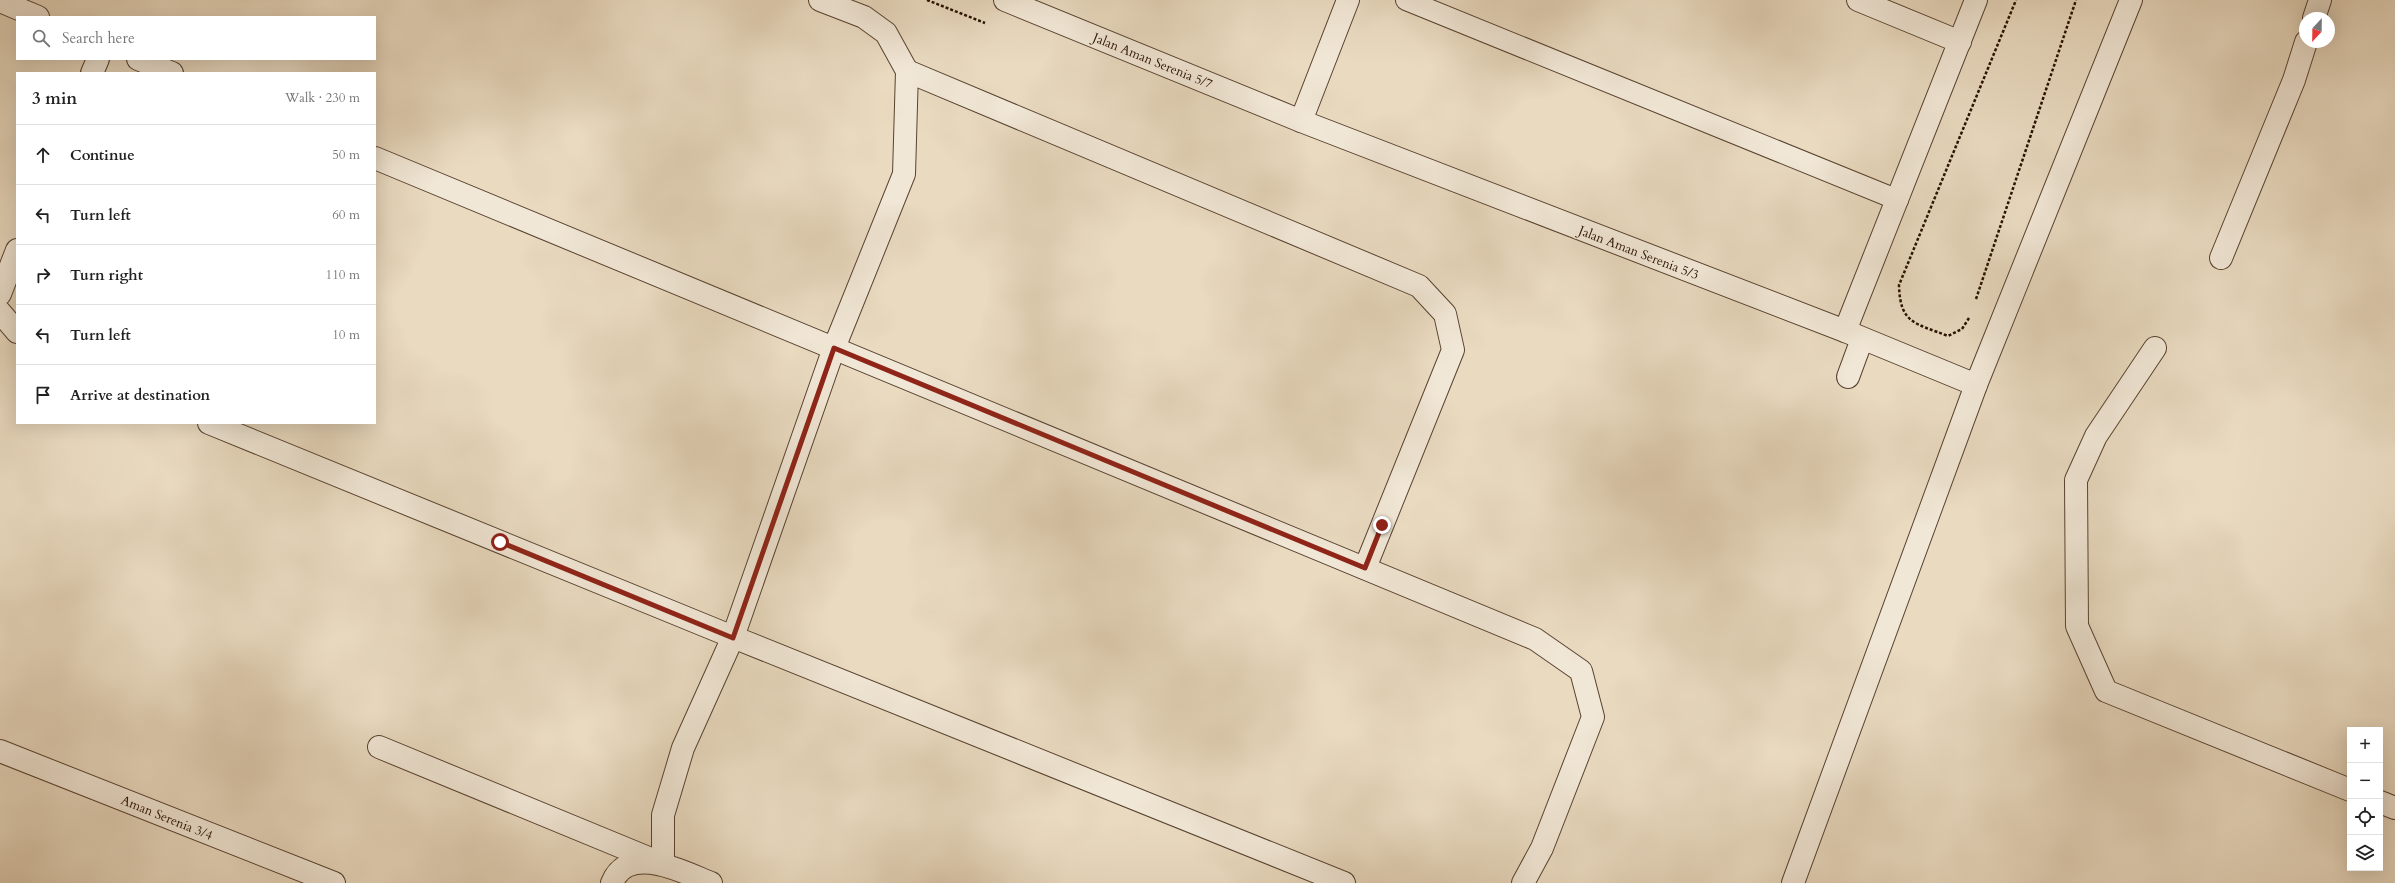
<!DOCTYPE html>
<meta charset="utf-8">
<style>
:root{--surface:#fff;--page:#f6f6f6;--text:#222;--muted:#767676;--line:#e0e0e0}
body{margin:0;font-family:Cardo,serif;background:var(--page);color:var(--text)}
.controls{position:absolute;right:12px;bottom:12px;display:grid;overflow:hidden;border-radius:0px;box-shadow:0 4px 16px #0002}
.controls button{width:36px;height:36px;display:grid;place-items:center;padding:0;border:0;border-bottom:1px solid var(--line);background:var(--surface);color:var(--text);font:20px sans-serif}
.compass{position:absolute;left:2299px;top:12px;width:36px;height:36px;border-radius:50%;background:var(--surface);box-shadow:0 4px 16px #0002;rotate:202deg}
.stop{position:absolute;width:12px;height:12px;margin:-9px;border:3px solid #8f2418;border-radius:50%;background:#fff}
.stop.end{background:#8f2418;border-color:#fff;box-shadow:0 1px 4px #0008}
.list{margin:0;padding:0;list-style:none}
h2{display:flex;justify-content:space-between;align-items:center;height:52px;margin:0;padding:0 16px;font-size:17px}
h2 small{font-size:13px;font-weight:400;color:var(--muted)}
.list li{display:grid;grid-template-columns:26px 1fr auto;gap:12px;align-items:center;box-sizing:border-box;height:60px;padding:0 16px;border-top:1px solid var(--line)}
.list b{display:block;font-size:15px;white-space:nowrap}
.list em{font-size:13px;font-style:normal;color:var(--muted)}
.icon{flex:none;width:22px;height:22px;fill:none;stroke:currentColor;stroke-width:2;stroke-linecap:round;stroke-linejoin:round}
.map{position:relative;flex:none;width:2395px;height:883px;overflow:hidden}
.search{position:absolute;background:var(--surface);box-shadow:0 4px 16px #0002;left:16px;top:16px;width:360px;height:44px;display:flex;align-items:center;gap:10px;box-sizing:border-box;padding:0 14px;border-radius:0px;color:var(--muted);font-size:15px}
.panel{position:absolute;background:var(--surface);box-shadow:0 4px 16px #0002;left:16px;top:72px;width:360px;height:352px;border-radius:0px}
.map>svg:first-child{display:block}
.lines{fill:none;stroke-linecap:round;stroke-linejoin:round}
.lane-casing{stroke:#584230;stroke-width:22}
.street-casing{stroke:#584230;stroke-width:24}
.path{stroke:#281000;stroke-width:2.5;stroke-dasharray:3 2;stroke-linecap:butt}
.lane{stroke:#f1e7d6;stroke-width:20}
.street{stroke:#f1e7d6;stroke-width:22}
.route{stroke:#8f2418;stroke-width:5}
.labels{text-anchor:middle;stroke-width:3;stroke-linejoin:round;paint-order:stroke}
.street-label{font-size:13px;fill:#281000;stroke:#f1e7d6}
</style>
<div class="map">
<svg width="2395" height="883" viewBox="0 0 2395 883">
<rect width="100%" height="100%" fill="#e9dac0"/>
<filter id="stains"><feTurbulence type="fractalNoise" baseFrequency=".005" numOctaves="4"/><feColorMatrix values="0 0 0 0 .2 0 0 0 0 .09 0 0 0 0 .02 0 0 0 .5 -.17"/></filter>
<radialGradient id="worn" r=".72"><stop offset=".6" stop-color="#630" stop-opacity="0"/><stop offset="1" stop-color="#630" stop-opacity=".3"/></radialGradient>
<g class="lines">
<g class="lane-casing">
<path id="lane" d="M1406,0L1898,200"/>
</g>
<g class="street-casing">
<g id="street">
<path d="M1005,0L1301,121L1845,331L1976,385"/>
<path d="M1858,0L1960,42"/>
<path d="M0,1L38,17"/>
<path d="M2314,18L2320,0"/>
<path d="M138,59L172,73"/>
<path d="M907,71L1419,286L1445,314L1453,350L1365,568"/>
<path d="M92,73L98,59"/>
<path d="M1301,121L1348,0"/>
<path d="M375,158L1535,639L1581,671L1593,717L1542,848L1523,883"/>
<path d="M2221,258L2294,80L2306,42"/>
<path d="M0,294L17,250"/>
<path d="M0,312L17,332"/>
<path d="M1845,331L1976,0"/>
<path d="M2155,348L2096,436L2076,480L2077,626L2106,691L2350,790"/>
<path d="M1848,377L1862,339"/>
<path d="M209,423L733,637L1344,883"/>
<path d="M379,747L663,864V815L683,748L733,637L834,348L904,174L907,71L886,33L864,17L820,0"/>
<path d="M0,751L334,883"/>
<path d="M2380,802L2395,808"/>
<path d="M612,883C628,843 683,872 711,883"/>
<path d="M1793,883L1976,385L2131,0"/>
</g>
</g>
<g class="path">
<path d="M927,0L985,23"/>
<path d="M1976,299L2076,0"/>
<path d="M1969,318L1962,329L1948,336C1915,323 1900,324 1899,285L2016,0"/>
</g>
<use href="#lane" class="lane"/>
<use href="#street" class="street"/>
</g>
<g class="lines">
<path class="route" d="M500,542L733,638L834,348L1365,568L1382,525"/>
</g>
<g class="labels">
<g class="street-label">
<text transform="translate(1153 60) rotate(22)" y="5">Jalan Aman Serenia 5/7</text>
<text transform="translate(1639 252) rotate(21)" y="5">Jalan Aman Serenia 5/3</text>
<text transform="translate(167 817) rotate(22)" y="5">Aman Serenia 3/4</text>
</g>
</g>
<rect width="100%" height="100%" filter="url(#stains)"/>
<rect width="100%" height="100%" fill="url(#worn)"/>
</svg>
<div class="controls">
<button>+</button>
<button>−</button>
<button><svg class="icon" aria-label="locate" viewBox="0 0 24 24"><circle cx="12" cy="12" r="6"/><path d="M12 2v4M12 18v4M2 12h4M18 12h4"/></svg></button>
<button><svg class="icon" aria-label="layers" viewBox="0 0 24 24"><path d="M12 4l9 5-9 5-9-5zM3 14l9 5 9-5"/></svg></button>
</div>
<svg class="compass" viewBox="-18 -18 36 36"><path d="M0-13l5 13h-10z" fill="#e53935"/><path d="M0 13l5-13h-10z" fill="#767676"/></svg>
<div class="stop" style="left:500px;top:542px"></div>
<div class="stop end" style="left:1382px;top:525px"></div>
<div class="search"><svg class="icon" aria-label="search" viewBox="0 0 24 24"><circle cx="10" cy="10" r="6"/><path d="M15 15l6 6"/></svg>Search here</div>
<section class="panel">
<h2>3 min<small>Walk · 230 m</small></h2>
<ul class="list">
<li><svg class="icon" aria-label="ahead" viewBox="0 0 24 24"><path d="M12 20V5M6 11l6-6 6 6"/></svg><div><b>Continue</b></div><em>50 m</em></li>
<li><svg class="icon" aria-label="left" viewBox="0 0 24 24"><path d="M17 20v-9H6M10 6l-5 5 5 5"/></svg><div><b>Turn left</b></div><em>60 m</em></li>
<li><svg class="icon" aria-label="right" viewBox="0 0 24 24"><path d="M7 20v-9h11M14 6l5 5-5 5"/></svg><div><b>Turn right</b></div><em>110 m</em></li>
<li><svg class="icon" aria-label="left" viewBox="0 0 24 24"><path d="M17 20v-9H6M10 6l-5 5 5 5"/></svg><div><b>Turn left</b></div><em>10 m</em></li>
<li><svg class="icon" aria-label="arrive" viewBox="0 0 24 24"><path d="M6 21V4h12l-3 4 3 4H6"/></svg><div><b>Arrive at destination</b></div></li>
</ul>
</section>
</div>
